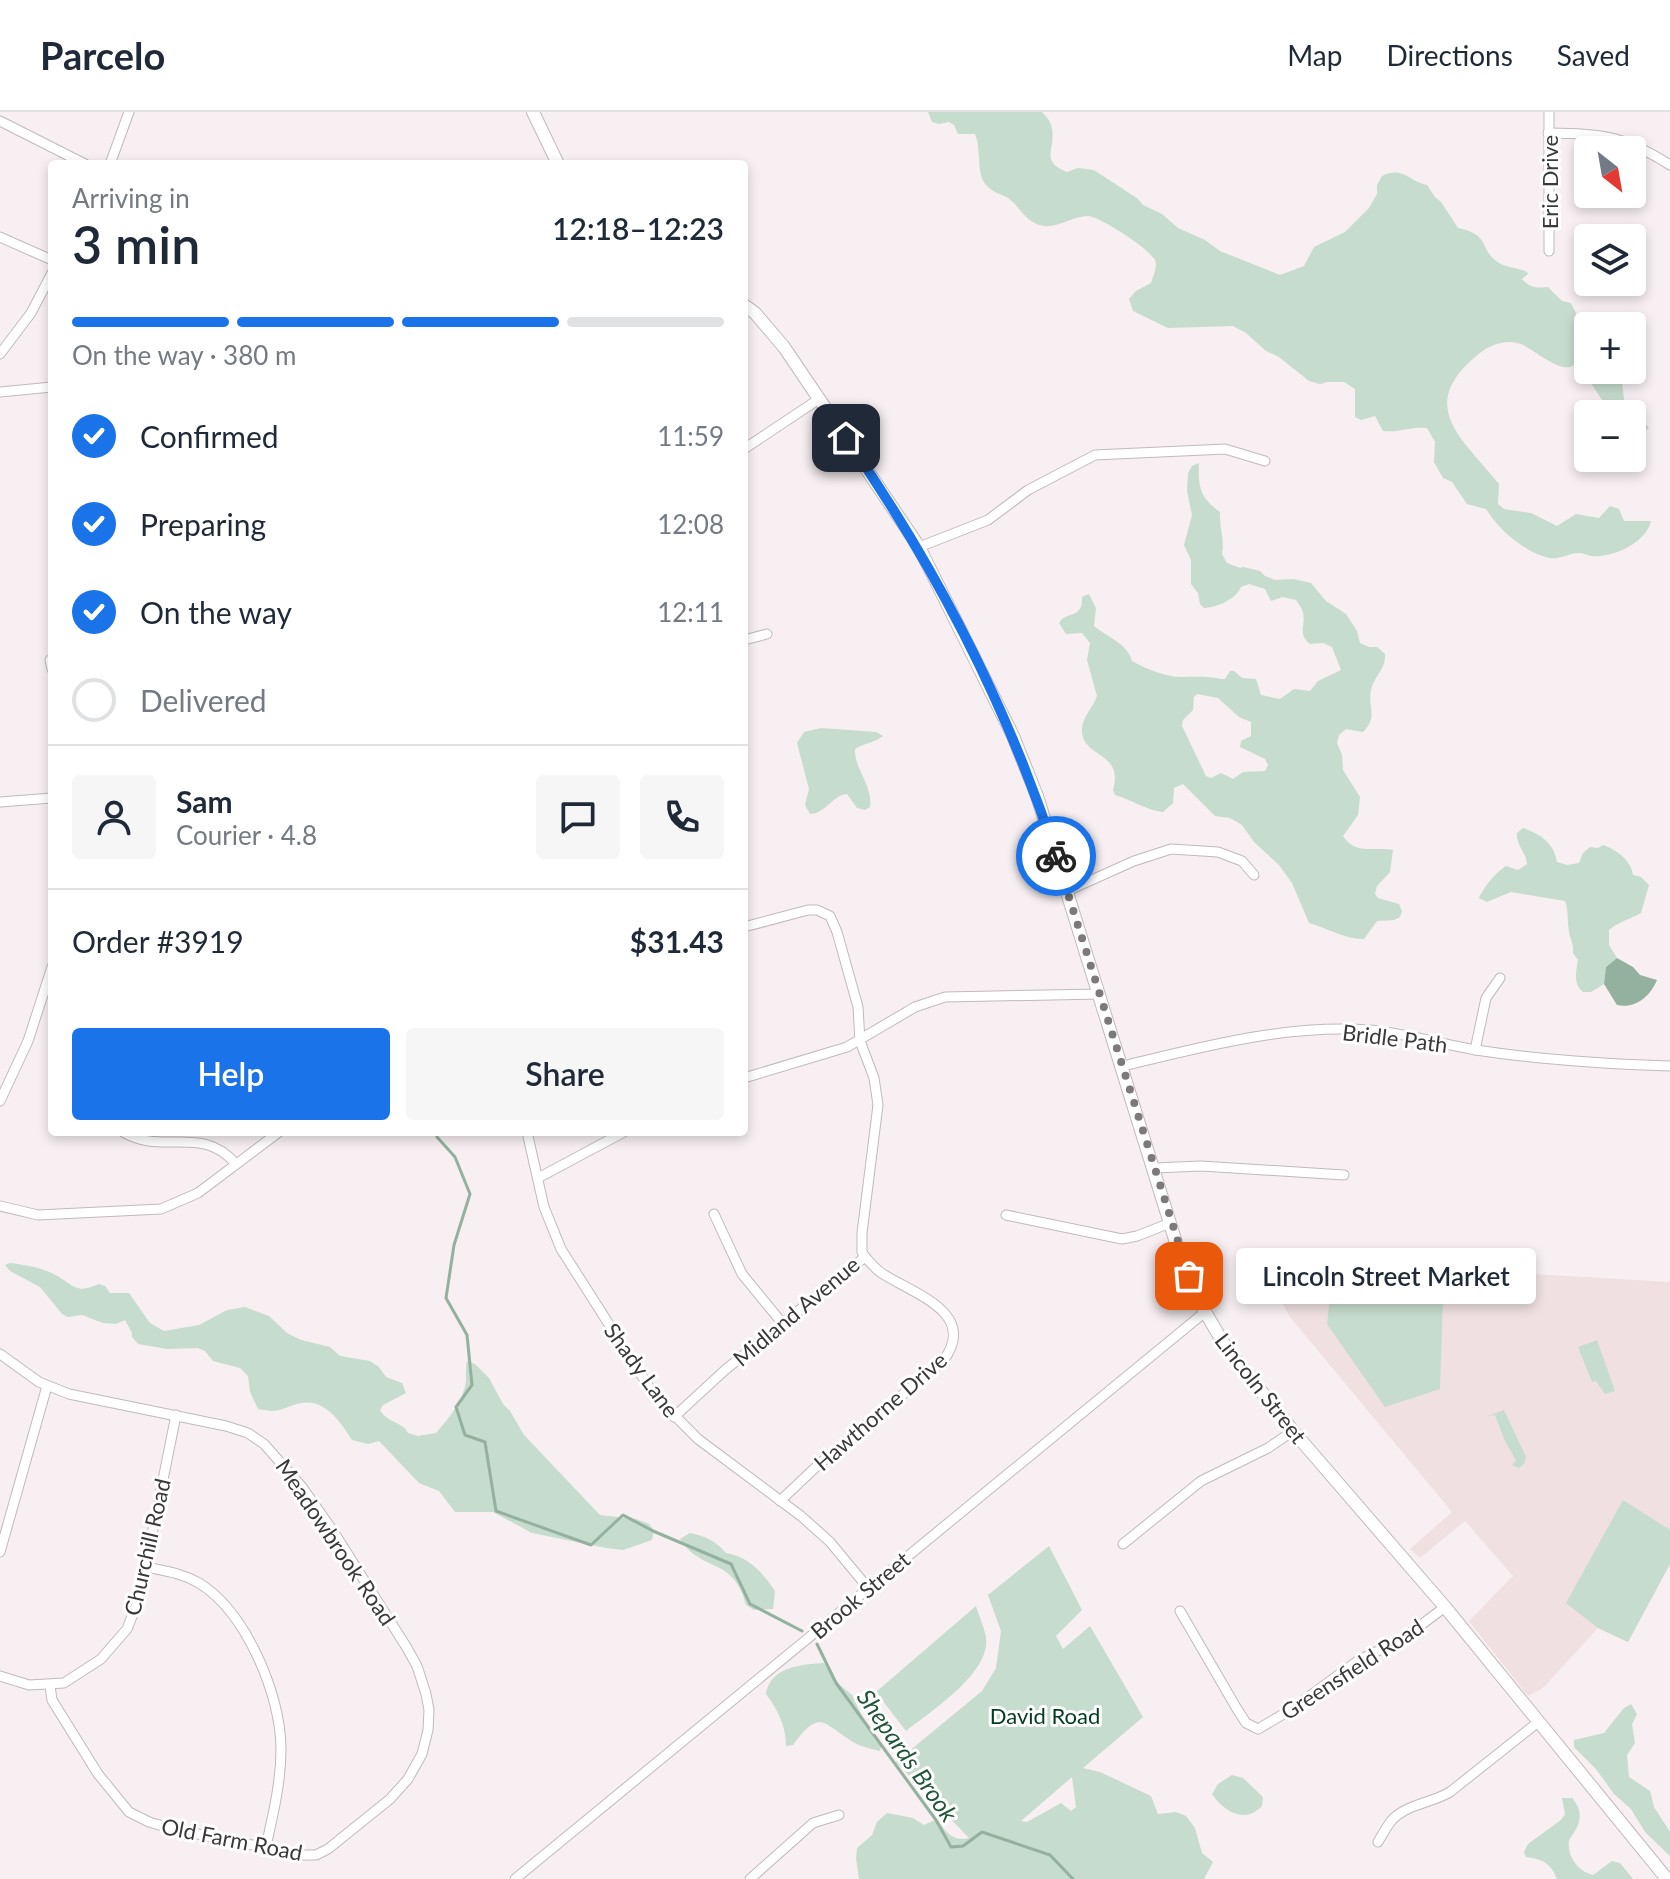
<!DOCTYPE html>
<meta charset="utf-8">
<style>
body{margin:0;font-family:Lato,sans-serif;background:#f6f6f7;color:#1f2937;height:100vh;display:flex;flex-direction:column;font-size:30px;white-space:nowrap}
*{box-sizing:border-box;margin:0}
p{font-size:26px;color:#747a83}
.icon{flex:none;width:44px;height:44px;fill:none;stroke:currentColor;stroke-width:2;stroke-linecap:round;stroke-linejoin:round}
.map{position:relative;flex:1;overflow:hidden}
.drawer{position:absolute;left:48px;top:48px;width:700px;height:976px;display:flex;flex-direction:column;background:#fff;border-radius:8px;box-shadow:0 4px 12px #0003}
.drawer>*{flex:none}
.needle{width:52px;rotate:149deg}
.buttons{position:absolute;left:1574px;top:24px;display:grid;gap:16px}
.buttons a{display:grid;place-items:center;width:72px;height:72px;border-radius:8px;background:#fff;box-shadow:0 4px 12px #0003;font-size:40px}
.pin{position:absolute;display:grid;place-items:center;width:68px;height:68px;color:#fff;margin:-34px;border-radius:16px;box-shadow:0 4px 12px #0006}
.courier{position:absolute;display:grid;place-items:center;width:80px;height:80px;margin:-40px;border:6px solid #1a73e8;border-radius:50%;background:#fff;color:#222;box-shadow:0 2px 10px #0007}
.bubble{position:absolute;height:56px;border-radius:8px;background:#fff;box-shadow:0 4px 12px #0003;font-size:26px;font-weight:600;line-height:56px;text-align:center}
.head em{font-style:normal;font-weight:600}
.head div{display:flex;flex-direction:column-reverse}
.head{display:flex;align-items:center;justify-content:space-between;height:136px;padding:0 24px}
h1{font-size:52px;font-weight:600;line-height:60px}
.bar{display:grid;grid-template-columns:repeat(4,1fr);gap:12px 8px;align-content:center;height:96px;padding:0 24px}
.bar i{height:10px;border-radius:6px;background:#e0e1e3}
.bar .current{background:#1a73e8}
.bar p{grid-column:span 4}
.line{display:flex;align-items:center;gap:20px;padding:0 24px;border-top:2px solid #e0e1e3}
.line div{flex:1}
.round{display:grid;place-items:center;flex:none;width:84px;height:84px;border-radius:8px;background:#f6f6f7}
ol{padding:0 24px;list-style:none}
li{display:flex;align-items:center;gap:24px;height:88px}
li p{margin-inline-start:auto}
li .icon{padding:8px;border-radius:50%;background:#1a73e8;color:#fff;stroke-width:4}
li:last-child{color:#747a83}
li i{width:44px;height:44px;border:4px solid #e0e1e3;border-radius:50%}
.action{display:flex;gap:16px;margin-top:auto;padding:16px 24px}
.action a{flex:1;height:92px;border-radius:8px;background:#1a73e8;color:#fff;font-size:32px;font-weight:600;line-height:92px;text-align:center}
.action a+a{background:#f6f6f7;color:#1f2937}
header{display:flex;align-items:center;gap:48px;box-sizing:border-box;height:112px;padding:0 40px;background:#fff;border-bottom:2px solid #e0e1e3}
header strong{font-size:38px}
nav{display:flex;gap:44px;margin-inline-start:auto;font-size:28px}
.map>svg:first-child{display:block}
.built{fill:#f0e0e2}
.green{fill:#c6dcce;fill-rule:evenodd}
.water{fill:#94b19f}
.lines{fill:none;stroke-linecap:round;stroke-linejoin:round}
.stream{stroke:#94b19f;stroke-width:3}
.street-casing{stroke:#c1b9ba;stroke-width:11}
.secondary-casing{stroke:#c1b9ba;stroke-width:14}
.street{stroke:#fff;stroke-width:9}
.secondary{stroke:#fff;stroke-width:12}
.done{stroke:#7d7879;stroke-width:8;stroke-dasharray:0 14.4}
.route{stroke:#1a73e8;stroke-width:10}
.labels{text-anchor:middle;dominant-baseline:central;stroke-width:6;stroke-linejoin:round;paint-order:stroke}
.street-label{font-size:22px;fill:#3b3838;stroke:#fff}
.park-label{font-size:22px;fill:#033a22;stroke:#fff}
.water-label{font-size:24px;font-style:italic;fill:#225439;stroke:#fff}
</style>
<header>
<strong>Parcelo</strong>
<nav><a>Map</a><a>Directions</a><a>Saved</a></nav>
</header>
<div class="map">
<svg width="1670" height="1767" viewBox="0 0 1670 1767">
<rect width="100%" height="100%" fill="#f7eff1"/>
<polygon class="built" points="1414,1155 1670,1170 1670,1452 1628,1530 1598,1516 1543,1576 1528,1584 1469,1509 1513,1464 1465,1409 1420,1446 1410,1437 1452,1400 1290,1205 1264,1157"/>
<g class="green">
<path d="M928,0h114c5,5 9,10 10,17 4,20 -13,32 15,43l11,-4 16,2 44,29 5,6 19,9 16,14 27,12 15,11 60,24 24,-9 10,-19 31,-15 24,-24 8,-14v-9l5,-9c22,-10 25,5 45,9l8,12 6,5 17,26c35,7 20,24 43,36 8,4 18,4 26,8l1,2 -6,5c9,10 15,9 26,8l14,14 9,2 6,12 12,11c-1,4 0,12 -1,17 -2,6 -12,23 -18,24 -14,3 -37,-18 -49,-23 -17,-6 -34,2 -46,13 -58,50 -13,81 24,127l-1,20 6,5 27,4 26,13 19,-12 23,4 11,-12 9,3 5,12h27c-5,22 -38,37 -60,35 -4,-1 -8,-3 -12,-3 -10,0 -20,7 -30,5 -26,-7 -49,-27 -63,-49l-19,-5 -15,-22 -9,-4 -9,-16 1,-20 -8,-14c-16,-2 -29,5 -44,3l-8,-15 -14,4 -6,-3v-28l-11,-7h-17l-7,2 -11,-3 -30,-24 -13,-6 -20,-18 -13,-7 -65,2 -35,-17 -4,-12 7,-8 15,-8c2,-7 7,-16 4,-23 -7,-12 -54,-43 -67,-44 -18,0 -35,17 -53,7 -12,-6 -17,-18 -27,-25 -7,-4 -16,-6 -21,-12 -3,-3 -5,-7 -6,-11 -3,-12 -1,-30 -6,-41h-17l-4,-9 -5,-3 -10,2 -7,-2z"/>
<polygon points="1633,241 1636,255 1622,270 1624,288 1649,316 1642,321 1632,320 1632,302 1611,302 1589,268 1579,259 1588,247 1588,258 1632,258"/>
<path d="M1199,351c-1,24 1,35 21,49 -1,14 5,29 2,42l5,9 13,5 3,-1 17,4 5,5 10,4 19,-1 17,4 15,18 20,13 11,17 3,12 9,4h8l8,7c1,16 -11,22 -14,36 -4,19 8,25 -8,42l-17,-3 -7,6 -2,8 5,12 1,15 17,27 -2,18 -15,21c14,20 30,10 50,14l-3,22 -13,14 -2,8 3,4 21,6 3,7 -2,6 -6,3 -17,1 -13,18c-17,1 -37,-11 -55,-16l-17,-40 -13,-18 -25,-23 -12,-17 -12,-7 -15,-2 -32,-32 -9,4 -1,15 -10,9c-17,-2 -31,-12 -48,-17l-2,-5c11,-38 -29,-32 -31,-58 -1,-14 11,-24 15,-36l-10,-36 3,-17 -8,-10 -16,1 -7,-11c8,-13 24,-3 23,-26l7,-3 7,14 -2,18c13,11 34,18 38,35 14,8 34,16 50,16 14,0 25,-1 39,2h4l5,-8h4l8,7 14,1 5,16 19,4 14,-10 16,2 8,-10 23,-11 -9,-23 -9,-4 -13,1c-13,-11 -4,-18 -7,-31 -1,-5 -4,-8 -7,-13l-13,-3 -12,4 -6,-12 -16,-5 -8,3c-6,13 -23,20 -37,21l-4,-4 -2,-11 -7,-9v-24l-7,-15 8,-30 -5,-24 1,-18 4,-7zM1197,582l21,4 21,19 12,5v14l-10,5 -1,6 25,12 3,6 -3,6 -22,1 -10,7 -12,-6 -10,5 -5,-2 -24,-50 1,-6 10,-10 1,-13z"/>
<path d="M821,616l55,4 7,4c-9,7 -19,7 -28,13 -1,20 18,36 15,58l-5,3 -8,-2 -10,-14c-15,1 -20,19 -37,20l-5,-9 4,-16 -12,-46 7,-11z"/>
<path d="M1523,716c17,6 31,15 34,34l10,3 12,-2 4,-10 7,-6 8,1 5,-3c14,5 28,15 30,30l8,2 8,8 -8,28c-11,6 -23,9 -32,17v15l8,13 -11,9 -2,17 -13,8h-8c-10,-8 -7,-20 -5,-32l-5,-7c1,-10 -3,-13 -4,-22 -2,-10 0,-19 -4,-30l-54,-9 -24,10 -8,-4c4,-10 18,-27 27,-32l12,4 9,-6c-1,-12 -11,-19 -10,-31z"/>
<path d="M10,1151c15,2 35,5 49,14 17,11 19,16 40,7l6,2 5,7h19l21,30 14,8 35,-6 28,-15 18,-3 24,9 18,17 14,7 29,7 10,9 30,5 9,6 7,10 16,6 4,10 -23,12 -3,5c6,12 23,12 28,23l10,3 18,-3c12,-14 24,-28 29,-46 2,-8 0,-18 2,-26l8,3 14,14 14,26 7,7 14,24 76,80 36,4 13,5 5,6 -2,10 -29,10 -17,-2 -74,-15 -39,-21h-38l-16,-21 -20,-8 -40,-42 -11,3 -16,-4c-11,-17 -26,-41 -50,-37 -22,4 -17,11 -44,6l-8,-17 -2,-16 -8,-8 -27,-7 -8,-10 -7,-3 -31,1 -29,-5 -6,-7v-4l-7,-13 -9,4 -13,-1 -21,-8 -14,2 -6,-3 -22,-27 -30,-16 -5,-6z"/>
<polygon points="1437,1177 1443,1186 1440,1277 1385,1295 1327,1212 1330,1184"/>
<polygon points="1597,1228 1615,1279 1605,1282 1596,1269 1592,1270 1578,1235"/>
<polygon points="1504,1298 1526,1345 1524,1352 1519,1356 1512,1353 1516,1349 1504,1327 1495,1303 1488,1304"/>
<polygon points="1623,1388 1670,1418 1670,1452 1628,1530 1598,1516 1566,1491"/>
<path d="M690,1421c15,3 26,8 36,20 23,4 36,19 49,38l-2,18 -19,1 -8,-5c-12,-49 -45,-32 -66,-66z"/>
<path d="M1049,1434l33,64 -26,26 7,13 27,-23 53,91 -60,51 17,4 51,24 7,18 18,-2 10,4 9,12 7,25 11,9 -9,17h-345l-3,-21 1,-10 15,-13 5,-13 10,-9 26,5 11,7 13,-6c9,13 15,23 32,19l-73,-76 86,-71 14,-23 5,-37 -13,-36zM1072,1665l4,30 -5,4 -10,-8 -34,19 -6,-1z"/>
<path d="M976,1494c3,10 8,21 10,31 5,36 -55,74 -80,94l-30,-39z"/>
<path d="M824,1551l16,22 12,10 10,21 20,28 -2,7c-8,-2 -18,-4 -25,-8 -31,-18 -34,-37 -62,2l-7,1c0,-20 -8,-36 -20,-52 4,-27 36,-30 58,-31z"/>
<polygon points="1631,1592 1637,1602 1632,1612 1635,1631 1627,1643 1629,1665 1650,1679 1654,1695 1670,1720 1670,1744 1645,1720 1631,1697 1614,1682 1596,1657 1574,1635 1574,1628 1604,1621 1624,1596"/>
<path d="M1232,1663l11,3 20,19 -1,9c-17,18 -38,6 -50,-12l6,-10z"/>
<path d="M1562,1686h10c13,15 8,27 -3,42 -2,16 8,31 24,35l19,-14 8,2 13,16h-76c-6,-16 -15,-20 -31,-22l-2,-5 4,-8 33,-24 4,-6z"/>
</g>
<path class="water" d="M1617,846l16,9 7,8 17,5c-7,17 -22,29 -40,25l-13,-21 2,-17z"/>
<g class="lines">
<g class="stream">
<polyline points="437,1020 437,1025 455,1045 470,1082 454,1133 446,1186 467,1223 472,1273 456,1295 465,1323 485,1330 496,1399 591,1433 623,1403 653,1419 731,1452 750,1492 802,1519"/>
<polyline points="817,1532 836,1571 936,1708 951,1735 963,1734 982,1720 1050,1743 1073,1767"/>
</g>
<g class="street-casing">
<g id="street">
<polyline points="0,9 85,52"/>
<path d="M1548,21c55,1 75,2 122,32"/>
<polyline points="110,52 129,0"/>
<polyline points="0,125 52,148"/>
<polyline points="1549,139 1549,0"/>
<polyline points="0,242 31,201 52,161"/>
<polyline points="0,280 52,275"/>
<polyline points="744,337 819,287"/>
<polyline points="919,435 988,408 1028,378 1095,343 1225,337 1265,349"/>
<polyline points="744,528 767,522"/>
<polyline points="50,548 52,557"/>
<polyline points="0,690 52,686"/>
<polyline points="1067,779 1134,749 1171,737 1218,740 1242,749 1254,763"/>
<polyline points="1475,938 1486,886 1500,866"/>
<path d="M1123,954c79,-19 163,-42 246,-36 36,3 72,14 107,20 65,10 129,14 194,16"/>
<polyline points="744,966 847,935 915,895 945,885 1100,882"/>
<polyline points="0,989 28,929 52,855"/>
<path d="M123,1020c40,24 79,-8 113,32"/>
<polyline points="527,1020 544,1095 561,1137 654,1283 698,1327 801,1404 830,1430 869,1477"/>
<polyline points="1154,1056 1201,1054 1344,1063"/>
<polyline points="538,1066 624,1020"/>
<polyline points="0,1094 38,1103 161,1097 198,1081 279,1020"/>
<polyline points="714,1102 742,1162 783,1212"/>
<polyline points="1006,1103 1122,1127 1137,1124 1170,1111"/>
<polyline points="0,1242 39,1270 69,1282 226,1314 248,1321 264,1332 302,1375 333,1419 407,1536 417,1554 426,1582 429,1598 428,1618 422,1642 408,1667 390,1687 328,1737 316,1743 302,1743 173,1717 149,1710 129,1700 98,1662 52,1588 50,1574"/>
<polyline points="674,1305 725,1258 865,1145 862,1140 862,1121 878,993 874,966 860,929 858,895 837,820 830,804 817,798 808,798 744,815"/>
<path d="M780,1389l38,-36 125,-104c36,-48 -29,-67 -60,-87 -7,-4 -12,-11 -18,-17"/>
<polyline points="1123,1432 1201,1369 1268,1336 1293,1319"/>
<polyline points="0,1440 47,1274"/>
<path d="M146,1455c19,4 36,6 53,16 47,29 82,112 82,166 0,33 -8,66 -15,97"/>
<polyline points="1180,1499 1237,1597 1246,1611 1258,1617 1292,1597 1359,1548 1401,1528 1445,1495"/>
<polyline points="0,1564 29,1573 64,1571 101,1547 127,1517 139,1487 176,1303"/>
<path d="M1378,1730c4,-7 9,-16 14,-22 15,-16 40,-17 58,-28l87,-69"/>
<polyline points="515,1767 1205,1200"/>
<polyline points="750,1767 813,1711 839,1703"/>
</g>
</g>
<g class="secondary-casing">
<g id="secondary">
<polyline points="533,0 558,52"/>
<polyline points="744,193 755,201 784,235 919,435 1013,624 1037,684 1178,1137 1201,1193 1227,1237 1293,1319 1445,1495 1667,1767"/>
</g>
</g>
<use href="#street" class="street"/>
<use href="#secondary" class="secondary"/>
</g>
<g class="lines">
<polyline class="done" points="1056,744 1189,1164"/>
<path class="route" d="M846,326c89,128 162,269 210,418"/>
</g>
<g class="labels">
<g class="street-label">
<text transform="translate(1549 70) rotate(-90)">Eric Drive</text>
<text transform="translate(1395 926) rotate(7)">Bridle Path</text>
<text transform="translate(796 1199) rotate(-40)">Midland Avenue</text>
<text transform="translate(642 1258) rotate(54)">Shady Lane</text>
<text transform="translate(1261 1276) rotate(52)">Lincoln Street</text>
<text transform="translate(880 1299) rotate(-41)">Hawthorne Drive</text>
<text transform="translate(336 1430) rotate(56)">Meadowbrook Road</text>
<text transform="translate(147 1435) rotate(-77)">Churchill Road</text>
<text transform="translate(860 1483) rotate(-40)">Brook Street</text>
<text transform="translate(1352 1557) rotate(-33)">Greensfield Road</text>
<text transform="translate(232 1727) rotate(11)">Old Farm Road</text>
</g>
<g class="park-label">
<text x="1045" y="1603">David Road</text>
</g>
<g class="water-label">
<text transform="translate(908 1643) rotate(55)">Shepards Brook</text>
</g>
</g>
</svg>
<div class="buttons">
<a><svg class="needle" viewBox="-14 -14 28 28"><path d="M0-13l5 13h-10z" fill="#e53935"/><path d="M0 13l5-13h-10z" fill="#747a83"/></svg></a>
<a><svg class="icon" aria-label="layers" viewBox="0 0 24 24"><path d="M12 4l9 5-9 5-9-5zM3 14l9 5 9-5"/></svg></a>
<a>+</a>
<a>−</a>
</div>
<div class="pin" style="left:1189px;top:1164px;background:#ea580c"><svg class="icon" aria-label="bag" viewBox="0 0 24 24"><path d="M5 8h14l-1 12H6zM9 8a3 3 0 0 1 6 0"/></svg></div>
<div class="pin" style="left:846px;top:326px;background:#1f2937"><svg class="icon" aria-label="home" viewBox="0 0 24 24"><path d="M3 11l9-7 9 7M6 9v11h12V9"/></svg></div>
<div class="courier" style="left:1056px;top:744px"><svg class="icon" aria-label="bike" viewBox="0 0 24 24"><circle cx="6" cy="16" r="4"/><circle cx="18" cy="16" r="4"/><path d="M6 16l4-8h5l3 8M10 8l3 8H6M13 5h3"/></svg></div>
<div class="bubble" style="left:1236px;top:1136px;width:300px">Lincoln Street Market</div>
<section class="drawer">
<div class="head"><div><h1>3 min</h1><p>Arriving in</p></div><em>12:18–12:23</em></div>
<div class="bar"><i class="current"></i><i class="current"></i><i class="current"></i><i></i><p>On the way · 380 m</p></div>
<ol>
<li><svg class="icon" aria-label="check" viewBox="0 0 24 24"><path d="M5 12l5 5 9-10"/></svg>Confirmed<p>11:59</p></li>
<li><svg class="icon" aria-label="check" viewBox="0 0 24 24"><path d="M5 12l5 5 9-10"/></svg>Preparing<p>12:08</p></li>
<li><svg class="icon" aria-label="check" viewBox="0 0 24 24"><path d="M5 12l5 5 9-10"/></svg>On the way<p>12:11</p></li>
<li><i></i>Delivered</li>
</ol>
<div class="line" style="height:144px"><a class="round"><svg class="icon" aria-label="person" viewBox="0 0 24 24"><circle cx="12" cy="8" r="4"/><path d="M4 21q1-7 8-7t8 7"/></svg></a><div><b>Sam</b><p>Courier · 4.8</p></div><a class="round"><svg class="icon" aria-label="chat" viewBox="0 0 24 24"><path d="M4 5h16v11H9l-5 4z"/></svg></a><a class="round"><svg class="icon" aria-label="phone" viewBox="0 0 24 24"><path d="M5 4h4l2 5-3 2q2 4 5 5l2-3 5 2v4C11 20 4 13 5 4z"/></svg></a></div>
<div class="line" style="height:104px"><div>Order #3919</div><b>$31.43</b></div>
<div class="action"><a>Help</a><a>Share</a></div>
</section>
</div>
